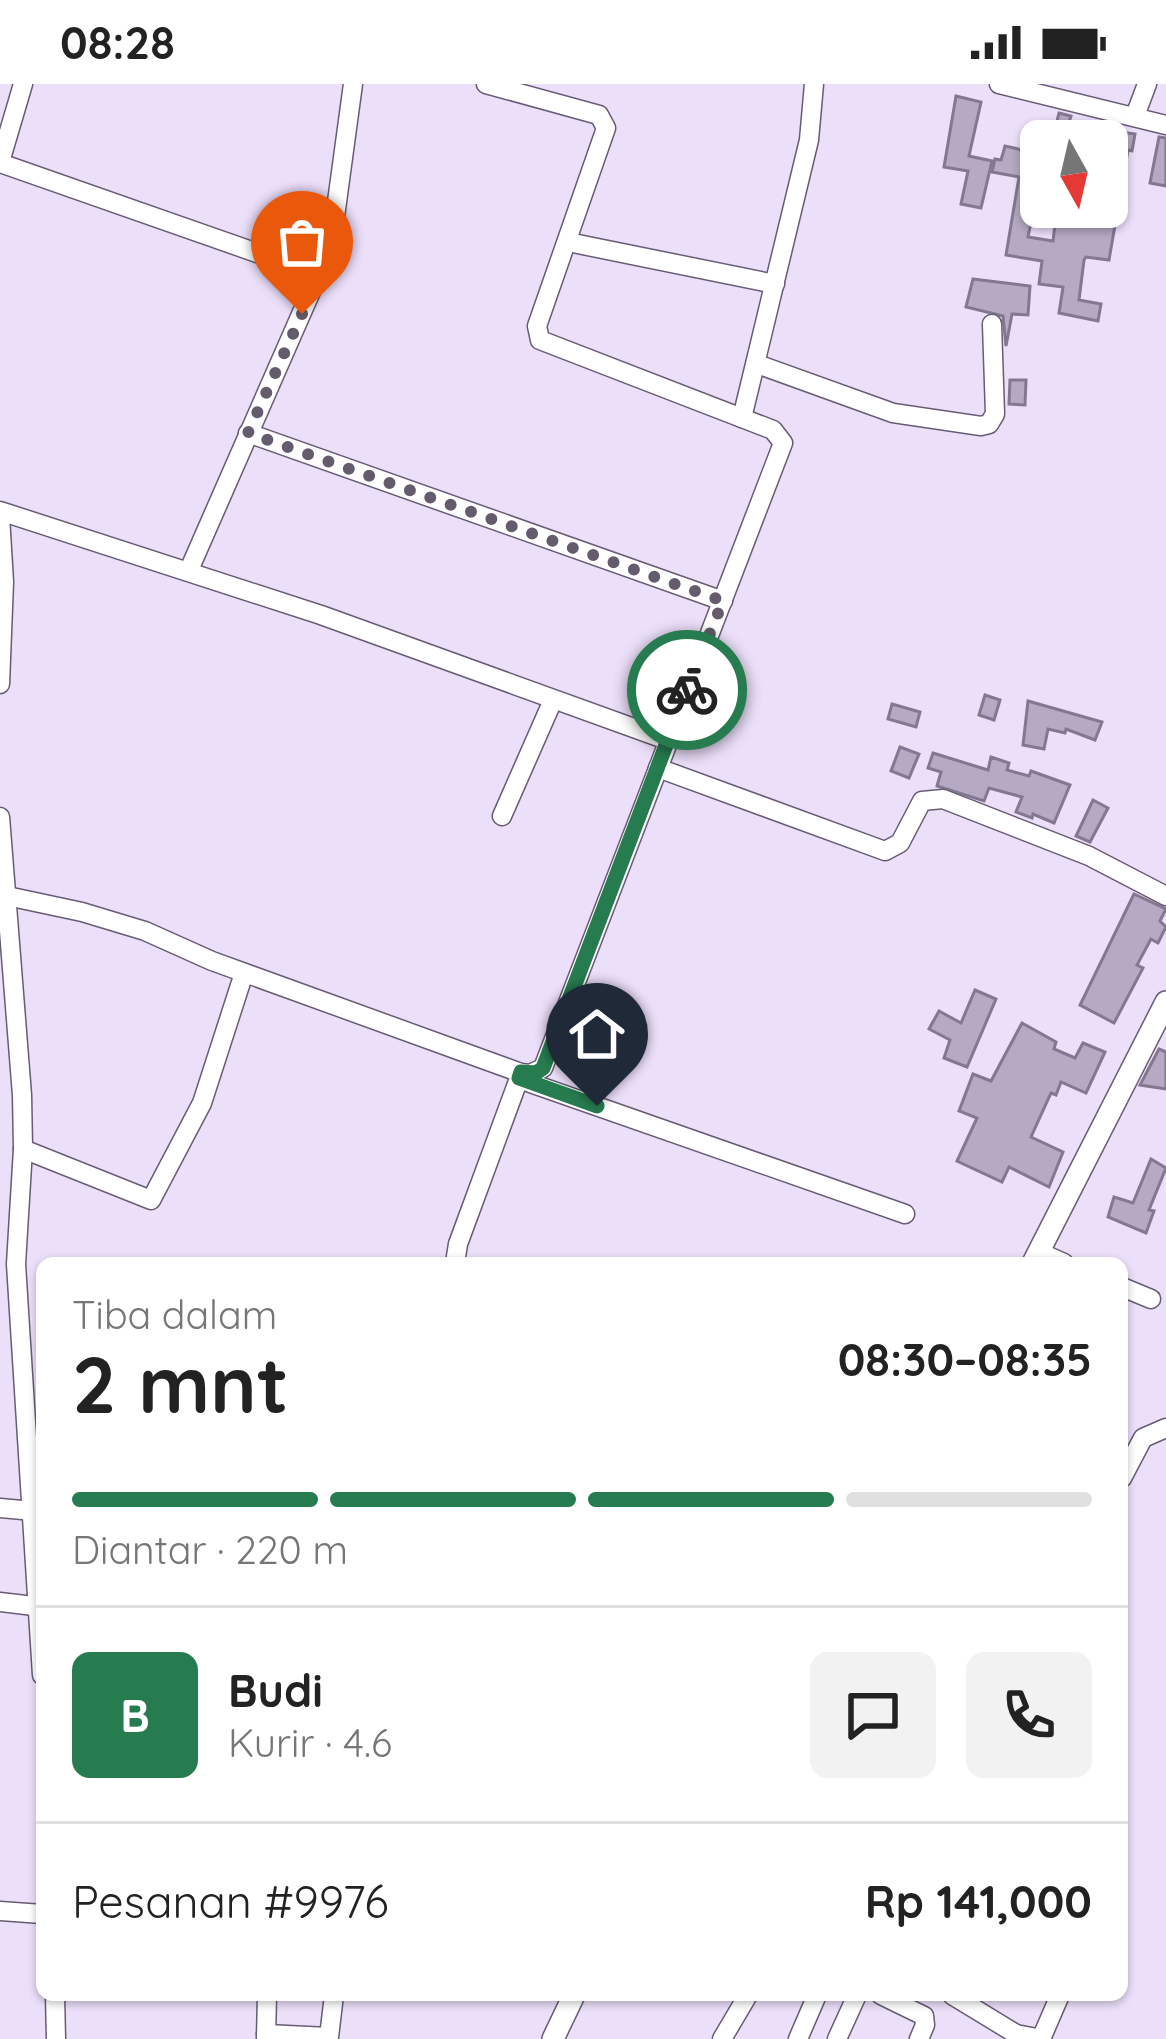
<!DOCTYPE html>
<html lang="id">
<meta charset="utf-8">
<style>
body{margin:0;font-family:Quicksand,sans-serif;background:#f2f2f2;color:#222;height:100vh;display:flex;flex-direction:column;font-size:45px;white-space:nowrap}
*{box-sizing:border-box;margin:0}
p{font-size:39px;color:#767676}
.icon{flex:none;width:66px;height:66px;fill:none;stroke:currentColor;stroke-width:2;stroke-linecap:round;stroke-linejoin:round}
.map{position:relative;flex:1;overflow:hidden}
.side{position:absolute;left:36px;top:1173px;width:1092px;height:744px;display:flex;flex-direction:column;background:#fff;border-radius:18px;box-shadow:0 3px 9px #0004}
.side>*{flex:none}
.needle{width:78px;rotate:172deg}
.tools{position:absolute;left:1020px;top:36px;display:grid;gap:24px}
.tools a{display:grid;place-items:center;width:108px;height:108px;border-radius:18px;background:#fff;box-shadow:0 3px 9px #0004;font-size:60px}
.pin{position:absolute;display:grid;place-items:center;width:102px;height:102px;color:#fff;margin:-123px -51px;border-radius:50% 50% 50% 0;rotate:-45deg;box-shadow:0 0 12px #0007}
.pin .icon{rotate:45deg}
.courier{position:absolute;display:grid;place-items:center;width:120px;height:120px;margin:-60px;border:9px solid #267c4f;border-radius:50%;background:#fff;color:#222;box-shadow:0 3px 15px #0007}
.summary em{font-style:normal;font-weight:700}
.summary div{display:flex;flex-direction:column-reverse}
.summary{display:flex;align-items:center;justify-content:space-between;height:204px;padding:0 36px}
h1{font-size:78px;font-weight:700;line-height:90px}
.bar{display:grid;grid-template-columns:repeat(4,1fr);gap:18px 12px;align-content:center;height:144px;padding:0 36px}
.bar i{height:15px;border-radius:9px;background:#e0e0e0}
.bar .selected{background:#267c4f}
.bar p{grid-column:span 4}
.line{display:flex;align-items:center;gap:30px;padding:0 36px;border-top:3px solid #e0e0e0}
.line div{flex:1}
.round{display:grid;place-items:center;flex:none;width:126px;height:126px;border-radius:18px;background:#f2f2f2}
.status{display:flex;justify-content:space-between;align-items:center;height:84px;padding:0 60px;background:#fff;direction:ltr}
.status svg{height:33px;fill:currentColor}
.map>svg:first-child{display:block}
.building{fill:#b5a9c3;stroke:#847891;stroke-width:3}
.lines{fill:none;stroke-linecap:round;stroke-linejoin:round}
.minor-casing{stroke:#685c74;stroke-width:21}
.tertiary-casing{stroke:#685c74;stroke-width:24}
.minor{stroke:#fff;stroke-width:18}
.tertiary{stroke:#fff;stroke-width:21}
.done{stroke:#645c6c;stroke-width:12;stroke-dasharray:0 21.6}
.route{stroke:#267c4f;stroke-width:15}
</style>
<div class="status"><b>08:28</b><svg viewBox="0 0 49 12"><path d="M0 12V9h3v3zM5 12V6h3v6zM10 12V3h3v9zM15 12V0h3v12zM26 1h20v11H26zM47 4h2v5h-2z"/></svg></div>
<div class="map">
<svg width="1166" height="1955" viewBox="0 0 1166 1955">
<rect width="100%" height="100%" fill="#ecdffa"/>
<g class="building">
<polygon points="956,12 981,18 969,72 992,77 981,124 961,120 968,87 944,83"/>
<polygon points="1059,29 1071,32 1067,44 1101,50 1100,57 1064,57 1065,50 1063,57 1052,57"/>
<polygon points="1107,46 1135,50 1132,67 1128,66 1109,176 1086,173 1084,176 1079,216 1101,220 1098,237 1059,229 1063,203 1039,200 1042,177 1006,171 1019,93 992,88 995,75 1001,76 1005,62 1041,70 1041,89 1028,153 1053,157 1057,123 1107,123"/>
<polygon points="1159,53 1166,54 1166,102 1150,99"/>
<polygon points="973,195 1030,202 1028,231 1012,230 1006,262 1003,232 966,223"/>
<polygon points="1010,296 1026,296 1025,321 1009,320"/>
<polygon points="985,611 1000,616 994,636 979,631"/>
<polygon points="1028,617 1102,638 1095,656 1066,645 1065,649 1048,645 1044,665 1023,661"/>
<polygon points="892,620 920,628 916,643 888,635"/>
<polygon points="900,663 919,670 909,694 891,687"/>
<polygon points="933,669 988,686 991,673 1009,679 1007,686 1029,692 1031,687 1070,701 1054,739 1033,730 1032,734 1016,728 1022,713 989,704 984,717 937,702 941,688 928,684"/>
<polygon points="1093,716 1108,724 1090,758 1076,752"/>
<polygon points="1134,810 1166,825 1160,837 1166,843 1158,859 1151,855 1137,881 1143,884 1114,939 1080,921"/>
<polygon points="975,906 996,915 967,983 944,974 950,956 929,945 939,927 961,939"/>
<polygon points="1022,939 1056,958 1054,965 1075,974 1083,959 1105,968 1086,1009 1061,998 1056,1011 1051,1009 1031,1053 1063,1068 1049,1103 1009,1083 1002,1098 957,1077 977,1034 959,1027 973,990 991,997"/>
<polygon points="1159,965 1166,968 1166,1005 1140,1001"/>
<polygon points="1151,1075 1166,1084 1149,1126 1154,1127 1146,1149 1108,1133 1114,1113 1133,1119"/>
</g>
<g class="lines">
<g class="minor-casing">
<g id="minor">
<polyline points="999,0 1166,41"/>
<polyline points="1135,32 1147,0"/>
<polyline points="0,78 23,0"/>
<polyline points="0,79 320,191"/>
<polyline points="568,158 775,200"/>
<polyline points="757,280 893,329 981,342 989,340 995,330 992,240"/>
<polyline points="742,334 809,56 814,0"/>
<polyline points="248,349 723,517"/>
<polyline points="0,427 321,531 667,656"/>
<polyline points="0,432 4,498 0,600"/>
<polyline points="189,486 331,162 353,0"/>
<polyline points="658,684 885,767 900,759 922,717 943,715 1089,772 1166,812"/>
<polyline points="502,732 553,616"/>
<polyline points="0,733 22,1011 23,1065 16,1180 42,1591"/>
<polyline points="7,812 82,828 145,847 212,877 521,989 530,990 543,984 783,359 773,346 540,256 537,242 606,44 599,31 486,0"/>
<polyline points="519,995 905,1130"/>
<polyline points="23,1065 151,1116 202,1019 244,889"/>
<polyline points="1039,1168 1064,1179"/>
<polyline points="455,1179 458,1160 521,989"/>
<polyline points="1122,1203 1151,1215"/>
<polyline points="1122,1394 1143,1354 1166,1344"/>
<polyline points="0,1424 33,1427"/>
<polyline points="0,1518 42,1523"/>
<polyline points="0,1827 42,1830"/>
<polyline points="55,1911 56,1955"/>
<polyline points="881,1911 924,1932 925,1941 919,1955"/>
<polyline points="952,1911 1016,1950 1042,1955"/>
<polyline points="266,1950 329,1953 334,1911"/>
<polyline points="266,1955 267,1911"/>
<polyline points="722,1955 748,1911"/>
<polyline points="798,1955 817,1911"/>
<polyline points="837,1955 857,1911"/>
<polyline points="1041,1955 1060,1911"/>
</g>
</g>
<g class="tertiary-casing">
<g id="tertiary">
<polyline points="1033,1179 1166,918"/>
<polyline points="553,1955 574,1911"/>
</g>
</g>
<use href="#minor" class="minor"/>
<use href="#tertiary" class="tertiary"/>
</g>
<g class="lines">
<polyline class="done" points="302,230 248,349 723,517 687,606"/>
<polyline class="route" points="597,1022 519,994 521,988 536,989 543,984 687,606"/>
</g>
</svg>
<div class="tools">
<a><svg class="needle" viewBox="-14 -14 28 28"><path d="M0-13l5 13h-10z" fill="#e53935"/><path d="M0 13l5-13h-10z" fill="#767676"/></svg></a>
</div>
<div class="pin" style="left:302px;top:230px;background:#ea580c"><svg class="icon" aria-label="bag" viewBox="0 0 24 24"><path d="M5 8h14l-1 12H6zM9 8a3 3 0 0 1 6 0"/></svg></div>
<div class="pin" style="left:597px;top:1022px;background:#1f2937"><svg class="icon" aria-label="home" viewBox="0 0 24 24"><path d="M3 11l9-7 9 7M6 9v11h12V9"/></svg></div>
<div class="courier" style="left:687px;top:606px"><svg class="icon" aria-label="bike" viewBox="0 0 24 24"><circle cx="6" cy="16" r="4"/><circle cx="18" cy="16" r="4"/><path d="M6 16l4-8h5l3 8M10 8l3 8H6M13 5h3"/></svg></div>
<section class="side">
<div class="summary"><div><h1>2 mnt</h1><p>Tiba dalam</p></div><em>08:30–08:35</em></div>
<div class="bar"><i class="selected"></i><i class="selected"></i><i class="selected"></i><i></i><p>Diantar · 220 m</p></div>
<div class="line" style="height:216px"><b class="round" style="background:#267c4f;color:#fff">B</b><div><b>Budi</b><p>Kurir · 4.6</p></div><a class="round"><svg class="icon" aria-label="chat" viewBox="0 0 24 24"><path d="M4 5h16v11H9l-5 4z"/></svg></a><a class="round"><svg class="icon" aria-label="phone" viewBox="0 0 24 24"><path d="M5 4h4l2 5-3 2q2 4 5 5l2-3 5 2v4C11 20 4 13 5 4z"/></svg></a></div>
<div class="line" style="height:156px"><div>Pesanan #9976</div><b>Rp 141,000</b></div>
</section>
</div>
